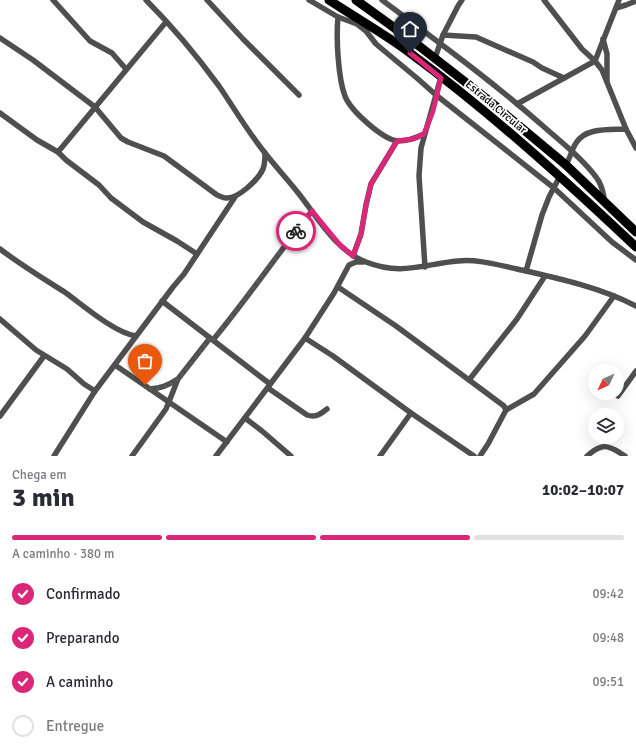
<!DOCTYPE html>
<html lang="pt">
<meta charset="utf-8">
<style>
body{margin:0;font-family:Signika,sans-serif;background:#f2f2f3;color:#2b2b33;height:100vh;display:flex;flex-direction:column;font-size:15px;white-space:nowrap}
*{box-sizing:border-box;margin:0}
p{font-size:13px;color:#7c7c81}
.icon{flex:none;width:22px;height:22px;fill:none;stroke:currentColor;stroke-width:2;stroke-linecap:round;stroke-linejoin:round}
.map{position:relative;height:456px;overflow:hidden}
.sheet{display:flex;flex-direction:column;background:#fff;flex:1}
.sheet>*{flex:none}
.needle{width:26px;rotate:226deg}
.tools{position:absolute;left:588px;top:364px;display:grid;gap:8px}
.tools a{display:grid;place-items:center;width:36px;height:36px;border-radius:50%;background:#fff;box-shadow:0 4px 16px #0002;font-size:20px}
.pin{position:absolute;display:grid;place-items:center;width:34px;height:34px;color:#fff;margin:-41px -17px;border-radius:50% 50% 50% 0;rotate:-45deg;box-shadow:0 0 4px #0007}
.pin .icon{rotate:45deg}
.courier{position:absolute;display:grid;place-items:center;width:40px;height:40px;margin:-20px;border:3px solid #db2777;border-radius:50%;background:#fff;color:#222;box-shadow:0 1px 5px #0007}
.overview em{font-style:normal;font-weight:800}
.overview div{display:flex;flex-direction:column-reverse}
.overview{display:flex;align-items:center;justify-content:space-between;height:68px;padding:0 12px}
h1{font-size:26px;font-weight:800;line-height:30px}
.bar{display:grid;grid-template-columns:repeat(4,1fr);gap:6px 4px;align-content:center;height:48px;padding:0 12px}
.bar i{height:5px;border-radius:3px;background:#e1e1e2}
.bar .current{background:#db2777}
.bar p{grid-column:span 4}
ol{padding:0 12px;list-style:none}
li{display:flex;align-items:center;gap:12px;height:44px}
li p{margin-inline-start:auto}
li .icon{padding:4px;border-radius:50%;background:#db2777;color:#fff;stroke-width:4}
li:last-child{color:#7c7c81}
li i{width:22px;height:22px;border:2px solid #e1e1e2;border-radius:50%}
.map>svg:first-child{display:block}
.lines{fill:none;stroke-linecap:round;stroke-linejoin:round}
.minor{stroke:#4f4f4f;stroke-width:5.5}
.primary{stroke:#000;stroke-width:9}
.done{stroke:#595959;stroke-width:4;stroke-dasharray:0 7.2}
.route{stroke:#db2777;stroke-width:5}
.labels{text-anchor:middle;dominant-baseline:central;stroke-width:3.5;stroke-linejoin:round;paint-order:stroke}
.street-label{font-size:11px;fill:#000;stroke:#fff}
</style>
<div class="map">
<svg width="636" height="456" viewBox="0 0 636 456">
<rect width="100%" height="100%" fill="#fff"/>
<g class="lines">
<g class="minor">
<polyline points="53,0 90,41 112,53 126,69"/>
<path d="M146,0c26,26 51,56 73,86 15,22 29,46 46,67 11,14 23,27 34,41 19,24 37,57 67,68 35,14 58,2 92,-1 20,-2 40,4 59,8 40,9 82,18 119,37"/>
<polyline points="207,0 243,39 299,95"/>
<polyline points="309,0 338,17 357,24 366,31 376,44 418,79 436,95 554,188 612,242 636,260"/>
<path d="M382,0c55,41 110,81 161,126 18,16 38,31 53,51 6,7 7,16 9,25"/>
<polyline points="544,0 582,49 595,61 602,70 626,129 636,148"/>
<polyline points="616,8 626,5 636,1"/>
<path d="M338,17c-2,20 0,61 7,79 5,14 38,44 53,45 9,0 18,-3 26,-7"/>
<polyline points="166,22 58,152 66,160 99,185 111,198 143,222 177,241 197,254"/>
<polyline points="443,35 476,37 533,62 542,68 564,78"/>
<path d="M0,38l33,22 62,47 26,31 7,4 36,14 53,39c3,1 6,3 9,3 12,1 32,-18 37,-29 2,-5 2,-11 2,-16"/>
<polyline points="603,39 607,54 607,81"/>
<polyline points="435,58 443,35 458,6 462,0"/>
<polyline points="517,104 595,61 619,0"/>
<polyline points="0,113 37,140 58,152"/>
<path d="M566,165c4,-7 6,-16 10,-22 10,-16 34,-13 50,-14"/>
<path d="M0,249c21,16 44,30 66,44 18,13 49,40 70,43"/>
<polyline points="353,256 361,234 366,205 371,184 397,141"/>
<polyline points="425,267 419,176 421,148 441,77"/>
<polyline points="526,271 542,215 549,197 560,176"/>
<polyline points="338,287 396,326 469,380"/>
<polyline points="162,301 270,384"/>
<polyline points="0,319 36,350 67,369 84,384 95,391"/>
<polyline points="305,338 333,356 411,413 474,456"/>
<path d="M213,340c35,-42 65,-87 99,-129"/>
<polyline points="115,365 227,442"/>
<path d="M268,388l39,27c9,3 13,-1 20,-6"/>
<path d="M150,389c11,-1 17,-3 26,-9"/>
<polyline points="618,396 636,371"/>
<polyline points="506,410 504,406 469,380 517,319 545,276"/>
<polyline points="0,416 44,356"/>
<polyline points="245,418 262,431 291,456"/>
<polyline points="54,456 95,391 173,287 184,274 235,197"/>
<polyline points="132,456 166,409 178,379 210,338"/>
<polyline points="216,456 305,338 334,293 349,265 356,262 363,262"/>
<polyline points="380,456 411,413"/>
<polyline points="480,456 488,444 506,410 534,394 585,336 614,296"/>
<path d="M587,456c16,-14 21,-11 38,0"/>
</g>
<g class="primary">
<path d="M329,0c27,18 56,34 81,53 80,59 154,126 226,194"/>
<polyline points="356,0 414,42 487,99 566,165 636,232"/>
</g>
</g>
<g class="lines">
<path class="done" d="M145,385l5,4c6,-1 13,-1 19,-4 13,-6 31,-34 41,-47l3,2 24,-30 23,-32 36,-47"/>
<polyline class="route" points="296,231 312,211 340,245 353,256 361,234 366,205 371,184 397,141 413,139 424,134 433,111 441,78 410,53"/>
</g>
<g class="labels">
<g class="street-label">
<text transform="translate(496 107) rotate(40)">Estrada Circular</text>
</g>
</g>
</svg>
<div class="tools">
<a><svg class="needle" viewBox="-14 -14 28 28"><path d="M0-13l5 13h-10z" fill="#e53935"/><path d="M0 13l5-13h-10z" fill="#7c7c81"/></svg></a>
<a><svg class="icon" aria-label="layers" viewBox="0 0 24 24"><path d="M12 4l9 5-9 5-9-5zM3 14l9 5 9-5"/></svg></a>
</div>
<div class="pin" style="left:145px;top:385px;background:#ea580c"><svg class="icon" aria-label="bag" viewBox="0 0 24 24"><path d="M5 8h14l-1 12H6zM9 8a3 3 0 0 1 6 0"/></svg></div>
<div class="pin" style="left:410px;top:53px;background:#1f2937"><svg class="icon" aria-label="home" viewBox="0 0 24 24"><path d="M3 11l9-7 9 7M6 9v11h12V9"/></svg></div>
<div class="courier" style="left:296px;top:231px"><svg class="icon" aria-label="bike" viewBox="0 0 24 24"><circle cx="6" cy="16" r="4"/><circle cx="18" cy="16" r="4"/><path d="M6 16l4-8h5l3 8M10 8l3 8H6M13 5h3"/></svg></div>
</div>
<section class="sheet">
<div class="overview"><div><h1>3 min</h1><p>Chega em</p></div><em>10:02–10:07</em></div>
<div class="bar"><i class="current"></i><i class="current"></i><i class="current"></i><i></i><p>A caminho · 380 m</p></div>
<ol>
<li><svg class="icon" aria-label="check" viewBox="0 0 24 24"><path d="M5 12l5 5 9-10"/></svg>Confirmado<p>09:42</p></li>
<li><svg class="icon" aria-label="check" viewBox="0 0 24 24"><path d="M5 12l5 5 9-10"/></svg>Preparando<p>09:48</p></li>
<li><svg class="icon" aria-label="check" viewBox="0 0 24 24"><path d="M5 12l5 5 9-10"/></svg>A caminho<p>09:51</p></li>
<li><i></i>Entregue</li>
</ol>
</section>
